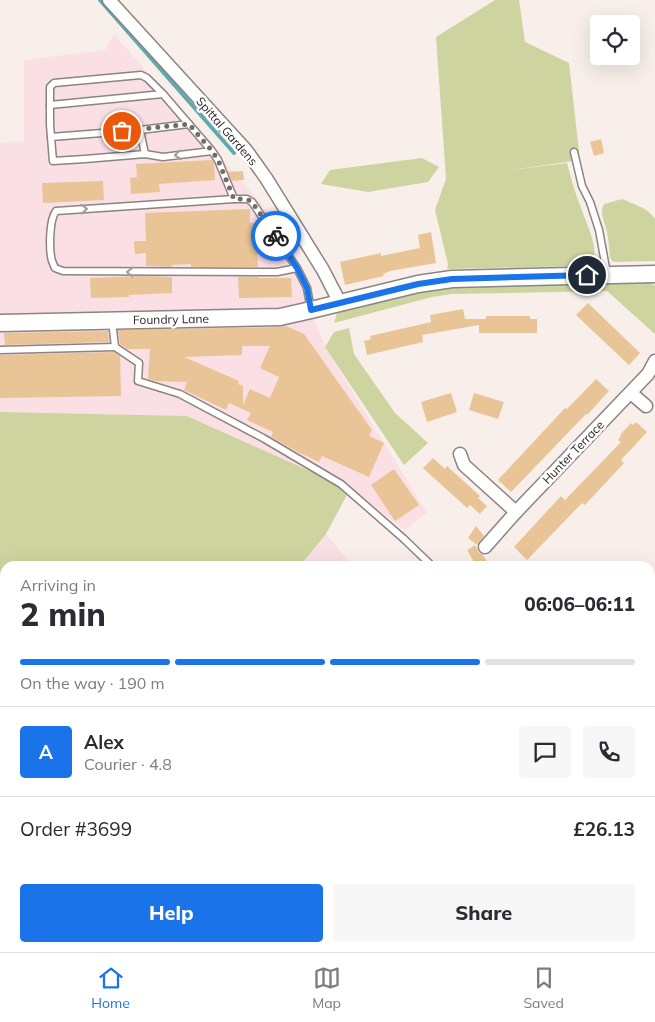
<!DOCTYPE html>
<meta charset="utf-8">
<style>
body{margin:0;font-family:Mulish,sans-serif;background:#f7f7f7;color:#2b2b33;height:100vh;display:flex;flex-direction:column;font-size:19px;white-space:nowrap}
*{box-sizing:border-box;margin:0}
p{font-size:16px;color:#7c7c81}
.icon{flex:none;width:28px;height:28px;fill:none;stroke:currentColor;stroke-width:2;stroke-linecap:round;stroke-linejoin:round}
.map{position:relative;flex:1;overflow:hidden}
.side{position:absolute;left:0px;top:561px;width:655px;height:391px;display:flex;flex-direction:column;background:#fff;border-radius:15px 15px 0 0;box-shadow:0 5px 20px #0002}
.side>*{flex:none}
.buttons{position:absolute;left:590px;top:15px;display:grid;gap:10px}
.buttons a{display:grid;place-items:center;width:50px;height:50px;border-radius:5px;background:#fff;box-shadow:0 5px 20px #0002;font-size:25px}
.pin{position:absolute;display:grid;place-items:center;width:42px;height:42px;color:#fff;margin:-21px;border:2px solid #fff;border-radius:50%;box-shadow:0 1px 5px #0007}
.courier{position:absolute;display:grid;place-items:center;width:50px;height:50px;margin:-25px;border:4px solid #1a73e8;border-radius:50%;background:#fff;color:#222;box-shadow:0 1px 6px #0007}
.overview em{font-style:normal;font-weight:800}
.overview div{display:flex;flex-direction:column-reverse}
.overview{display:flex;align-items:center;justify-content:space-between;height:85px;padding:0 20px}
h1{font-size:32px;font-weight:800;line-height:38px}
.bar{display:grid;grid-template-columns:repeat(4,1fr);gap:8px 5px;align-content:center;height:60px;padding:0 20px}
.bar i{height:6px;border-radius:4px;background:#e1e1e2}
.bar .active{background:#1a73e8}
.bar p{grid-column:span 4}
.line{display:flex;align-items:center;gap:12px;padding:0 20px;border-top:1px solid #e1e1e2}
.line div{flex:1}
.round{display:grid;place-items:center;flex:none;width:52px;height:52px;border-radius:5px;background:#f7f7f7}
.cta{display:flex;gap:10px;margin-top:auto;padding:10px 20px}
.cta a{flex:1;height:58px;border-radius:5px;background:#1a73e8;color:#fff;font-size:20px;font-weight:800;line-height:58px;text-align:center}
.cta a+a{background:#f7f7f7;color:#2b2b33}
.tabs{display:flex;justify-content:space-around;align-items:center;height:70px;border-top:1px solid #e1e1e2;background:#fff;font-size:14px;color:#7c7c81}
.tabs a{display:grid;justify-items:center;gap:2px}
.tabs .active{color:#1a73e8}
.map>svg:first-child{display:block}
.industrial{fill:#fadfe5}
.built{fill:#f1e1d9}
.green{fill:#ced49f}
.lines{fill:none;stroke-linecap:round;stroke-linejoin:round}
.stream{stroke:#60a9ae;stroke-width:4}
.building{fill:#e9c496;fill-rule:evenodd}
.service-casing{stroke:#8c8480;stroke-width:9}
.minor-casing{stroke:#8c8480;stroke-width:15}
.tertiary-casing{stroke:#8c8480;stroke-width:19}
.service{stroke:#fff;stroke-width:6}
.minor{stroke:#fff;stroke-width:12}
.tertiary{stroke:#fff;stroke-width:16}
.oneway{stroke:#9f9d9d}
.done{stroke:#716c6a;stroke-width:5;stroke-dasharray:0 9}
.route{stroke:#1a73e8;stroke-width:6}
.labels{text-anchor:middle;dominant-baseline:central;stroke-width:5;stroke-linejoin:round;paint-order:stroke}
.street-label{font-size:12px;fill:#292625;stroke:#fff}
</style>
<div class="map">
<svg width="655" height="952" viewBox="0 0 655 952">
<rect width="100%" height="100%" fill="#f8efeb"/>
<g class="industrial">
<polygon points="114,34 278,223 325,347 427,513 405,530 350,489 187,416 0,412 0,143 24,141 24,60 105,50"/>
<polygon points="326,534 352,566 301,566"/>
<polygon points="650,941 655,948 655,952 296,952 294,948 650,948"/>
</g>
<polygon class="built" points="0,893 5,894 5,948 114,948 117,952 0,952"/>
<g class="green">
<path d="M495,0h24l6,42 44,21 11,97 -75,11 62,-8c4,15 8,30 14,45 4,12 16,36 13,48 -1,6 -6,9 -11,10l-136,3 1,-5 -13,-54 11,-31 -10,-142z"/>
<polygon points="422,158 439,167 428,182 368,192 321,184 330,170"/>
<path d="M622,199c11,5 27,9 33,20v42l-39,1 -4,-1 -2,-4c-1,-8 -1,-17 -3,-25 -2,-10 -8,-18 -3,-28z"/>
<polygon points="644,280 651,283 655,286 655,334 607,291 452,294 432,297 334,323 337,313 420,290 454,284"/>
<polygon points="349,328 354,354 395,413 428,443 404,465 325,347 334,332"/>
<polygon points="0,412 187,416 350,489 326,534 300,566 5,566 5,598 0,599"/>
<polygon points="5,826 5,871 0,871 0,827"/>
<polygon points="650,888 655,895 655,924 650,919"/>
<polygon points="0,893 5,894 5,930 0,929"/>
<polygon points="131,948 213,948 215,952 135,952"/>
<polygon points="220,948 294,948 296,952 223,952"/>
</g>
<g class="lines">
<polyline class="stream" points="100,0 234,153"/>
</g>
<g class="building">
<polygon points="601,139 604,153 594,156 590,142"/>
<polygon points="212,160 214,163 215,180 159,184 160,192 131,194 130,178 137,177 136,164"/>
<polygon points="243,171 244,180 232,181 228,172"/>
<polygon points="103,181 104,200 43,203 42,183"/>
<polygon points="250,209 250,223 260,223 261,248 257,248 258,267 191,267 191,264 171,265 172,267 146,266 146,253 135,254 134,241 146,241 145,213"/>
<polygon points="431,232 436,263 390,271 383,274 384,276 345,285 340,262 381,253 381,256 420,248 418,235"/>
<polygon points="145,276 172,277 172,293 129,295 129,297 91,298 90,278"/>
<polygon points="238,277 258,277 258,278 291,278 292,297 239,298"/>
<polygon points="588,303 640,353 629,365 576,315"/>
<polygon points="463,309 465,319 486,319 486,316 530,316 530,319 537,319 537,333 479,333 479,325 422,335 423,342 367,355 364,341 371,339 370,336 431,322 430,315"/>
<path d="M286,326l18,8 68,96 -3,6 15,7 -15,34 -47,-21 -3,6 -23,-11 -25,-14 2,-5 -26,-12 4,-7 -22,-10 -3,7 -42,-20 3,-8 -32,-1 -7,-2 2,-30h-23l-7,-5 -2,-14 162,-3zM242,346h28l-10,22 19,9 -9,21 -20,-9 -7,16v-19l-5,-2 1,-3 -55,-24 58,-2z"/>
<polygon points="108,331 109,342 5,345 4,333"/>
<polygon points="114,352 120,356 121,396 0,398 0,355"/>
<polygon points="596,379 609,391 587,415 586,414 511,492 498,480 565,408 567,409"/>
<polygon points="451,393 457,412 427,422 421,402"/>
<polygon points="474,393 504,402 498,419 469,410"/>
<polygon points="636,422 647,432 621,460 624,463 585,505 582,503 527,560 514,547 561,496 565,500 621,442 618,440 621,436 620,435 631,423 633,425"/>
<polygon points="433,458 445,469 447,466 480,496 478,498 487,506 480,514 470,505 467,508 423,468"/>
<polygon points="394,469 419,505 395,521 371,485"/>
<polygon points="476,526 484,536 477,545 468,538"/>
<polygon points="475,545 479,553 482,554 490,566 480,566 474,562 467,550"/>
</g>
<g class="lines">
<g class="service-casing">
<g id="service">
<polyline points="50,105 163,94"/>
<polyline points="51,137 140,130"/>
<polyline points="212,151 163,157 145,154 85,159 53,161 50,125 50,87 54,83 141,75 147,78 163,94 212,151 218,160 234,199"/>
<polyline points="574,152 582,186 590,202 599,230 607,274"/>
<polyline points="145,154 140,130 189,124"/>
<path d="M297,268l-20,4h-13l-201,-1 -8,-3c-1,-2 -2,-5 -3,-7 -3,-11 -3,-41 4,-50l178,-12h13l5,3 45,66 10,20 4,22"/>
<polyline points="112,321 115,347 139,363 138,381 180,394 263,438 341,484 404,539 432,566"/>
<polyline points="0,350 115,347"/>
<polyline points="0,884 5,885"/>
<polyline points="118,948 121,952"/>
<polyline points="368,948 371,952"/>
<polyline points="609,948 612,952"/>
<polyline points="489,952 491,948"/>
</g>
</g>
<g class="minor-casing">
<g id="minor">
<polyline points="109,0 246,150 266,178 323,270 340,303"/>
<polyline points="631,393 646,406"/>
<polyline points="460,454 464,465 516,512"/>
<polyline points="485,547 516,512 648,374 655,361"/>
<polyline points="650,602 655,600"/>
<polyline points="650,826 655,833"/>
</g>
</g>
<g class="tertiary-casing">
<polyline id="tertiary" points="0,323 280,317 311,310 418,284 452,279 655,274"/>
</g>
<use href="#service" class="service"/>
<use href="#minor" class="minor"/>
<use href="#tertiary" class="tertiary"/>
</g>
<defs><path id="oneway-chevron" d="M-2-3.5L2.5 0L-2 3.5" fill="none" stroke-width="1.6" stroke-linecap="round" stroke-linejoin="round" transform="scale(1.25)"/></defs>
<g class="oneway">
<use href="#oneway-chevron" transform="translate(178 155) rotate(174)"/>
<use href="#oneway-chevron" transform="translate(84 209) rotate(-3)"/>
<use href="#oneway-chevron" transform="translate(130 272) rotate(-179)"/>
</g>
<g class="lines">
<polyline class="done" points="122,131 189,124 212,151 218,160 234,199 247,199 252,202 276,236"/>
<polyline class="route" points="276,236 297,268 307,288 311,310 418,284 452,279 587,275"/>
</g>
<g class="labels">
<g class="street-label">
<text transform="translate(227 131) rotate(49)">Spittal Gardens</text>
<text transform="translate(171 319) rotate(-1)">Foundry Lane</text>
<text transform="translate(573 452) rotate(-46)">Hunter Terrace</text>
</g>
</g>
</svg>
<div class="buttons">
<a><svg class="icon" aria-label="locate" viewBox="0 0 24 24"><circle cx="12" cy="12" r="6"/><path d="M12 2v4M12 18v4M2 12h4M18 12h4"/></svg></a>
</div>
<div class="pin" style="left:122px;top:131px;background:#ea580c"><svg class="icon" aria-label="bag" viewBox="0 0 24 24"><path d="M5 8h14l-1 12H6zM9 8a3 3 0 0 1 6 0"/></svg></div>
<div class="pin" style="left:587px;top:275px;background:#1f2937"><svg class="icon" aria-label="home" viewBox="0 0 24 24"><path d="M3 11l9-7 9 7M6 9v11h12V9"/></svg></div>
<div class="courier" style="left:276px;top:236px"><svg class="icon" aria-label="bike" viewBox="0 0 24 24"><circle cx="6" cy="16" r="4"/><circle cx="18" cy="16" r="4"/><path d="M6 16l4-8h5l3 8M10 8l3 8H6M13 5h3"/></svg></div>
<section class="side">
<div class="overview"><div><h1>2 min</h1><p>Arriving in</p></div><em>06:06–06:11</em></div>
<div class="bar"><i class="active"></i><i class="active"></i><i class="active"></i><i></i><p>On the way · 190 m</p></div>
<div class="line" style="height:90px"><b class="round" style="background:#1a73e8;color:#fff">A</b><div><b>Alex</b><p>Courier · 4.8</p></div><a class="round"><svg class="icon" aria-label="chat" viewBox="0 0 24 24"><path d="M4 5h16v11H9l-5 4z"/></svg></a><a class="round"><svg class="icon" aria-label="phone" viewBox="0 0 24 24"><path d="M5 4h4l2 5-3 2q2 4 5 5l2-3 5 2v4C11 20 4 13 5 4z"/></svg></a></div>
<div class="line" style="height:65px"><div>Order #3699</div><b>£26.13</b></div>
<div class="cta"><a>Help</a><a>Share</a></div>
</section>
</div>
<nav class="tabs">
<a class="active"><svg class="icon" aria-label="home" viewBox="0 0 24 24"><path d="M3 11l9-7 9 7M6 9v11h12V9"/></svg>Home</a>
<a><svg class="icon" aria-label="map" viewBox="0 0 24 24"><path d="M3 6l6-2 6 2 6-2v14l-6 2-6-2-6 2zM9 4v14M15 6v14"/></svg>Map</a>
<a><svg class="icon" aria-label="saved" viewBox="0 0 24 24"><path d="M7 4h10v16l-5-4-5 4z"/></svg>Saved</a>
</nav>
